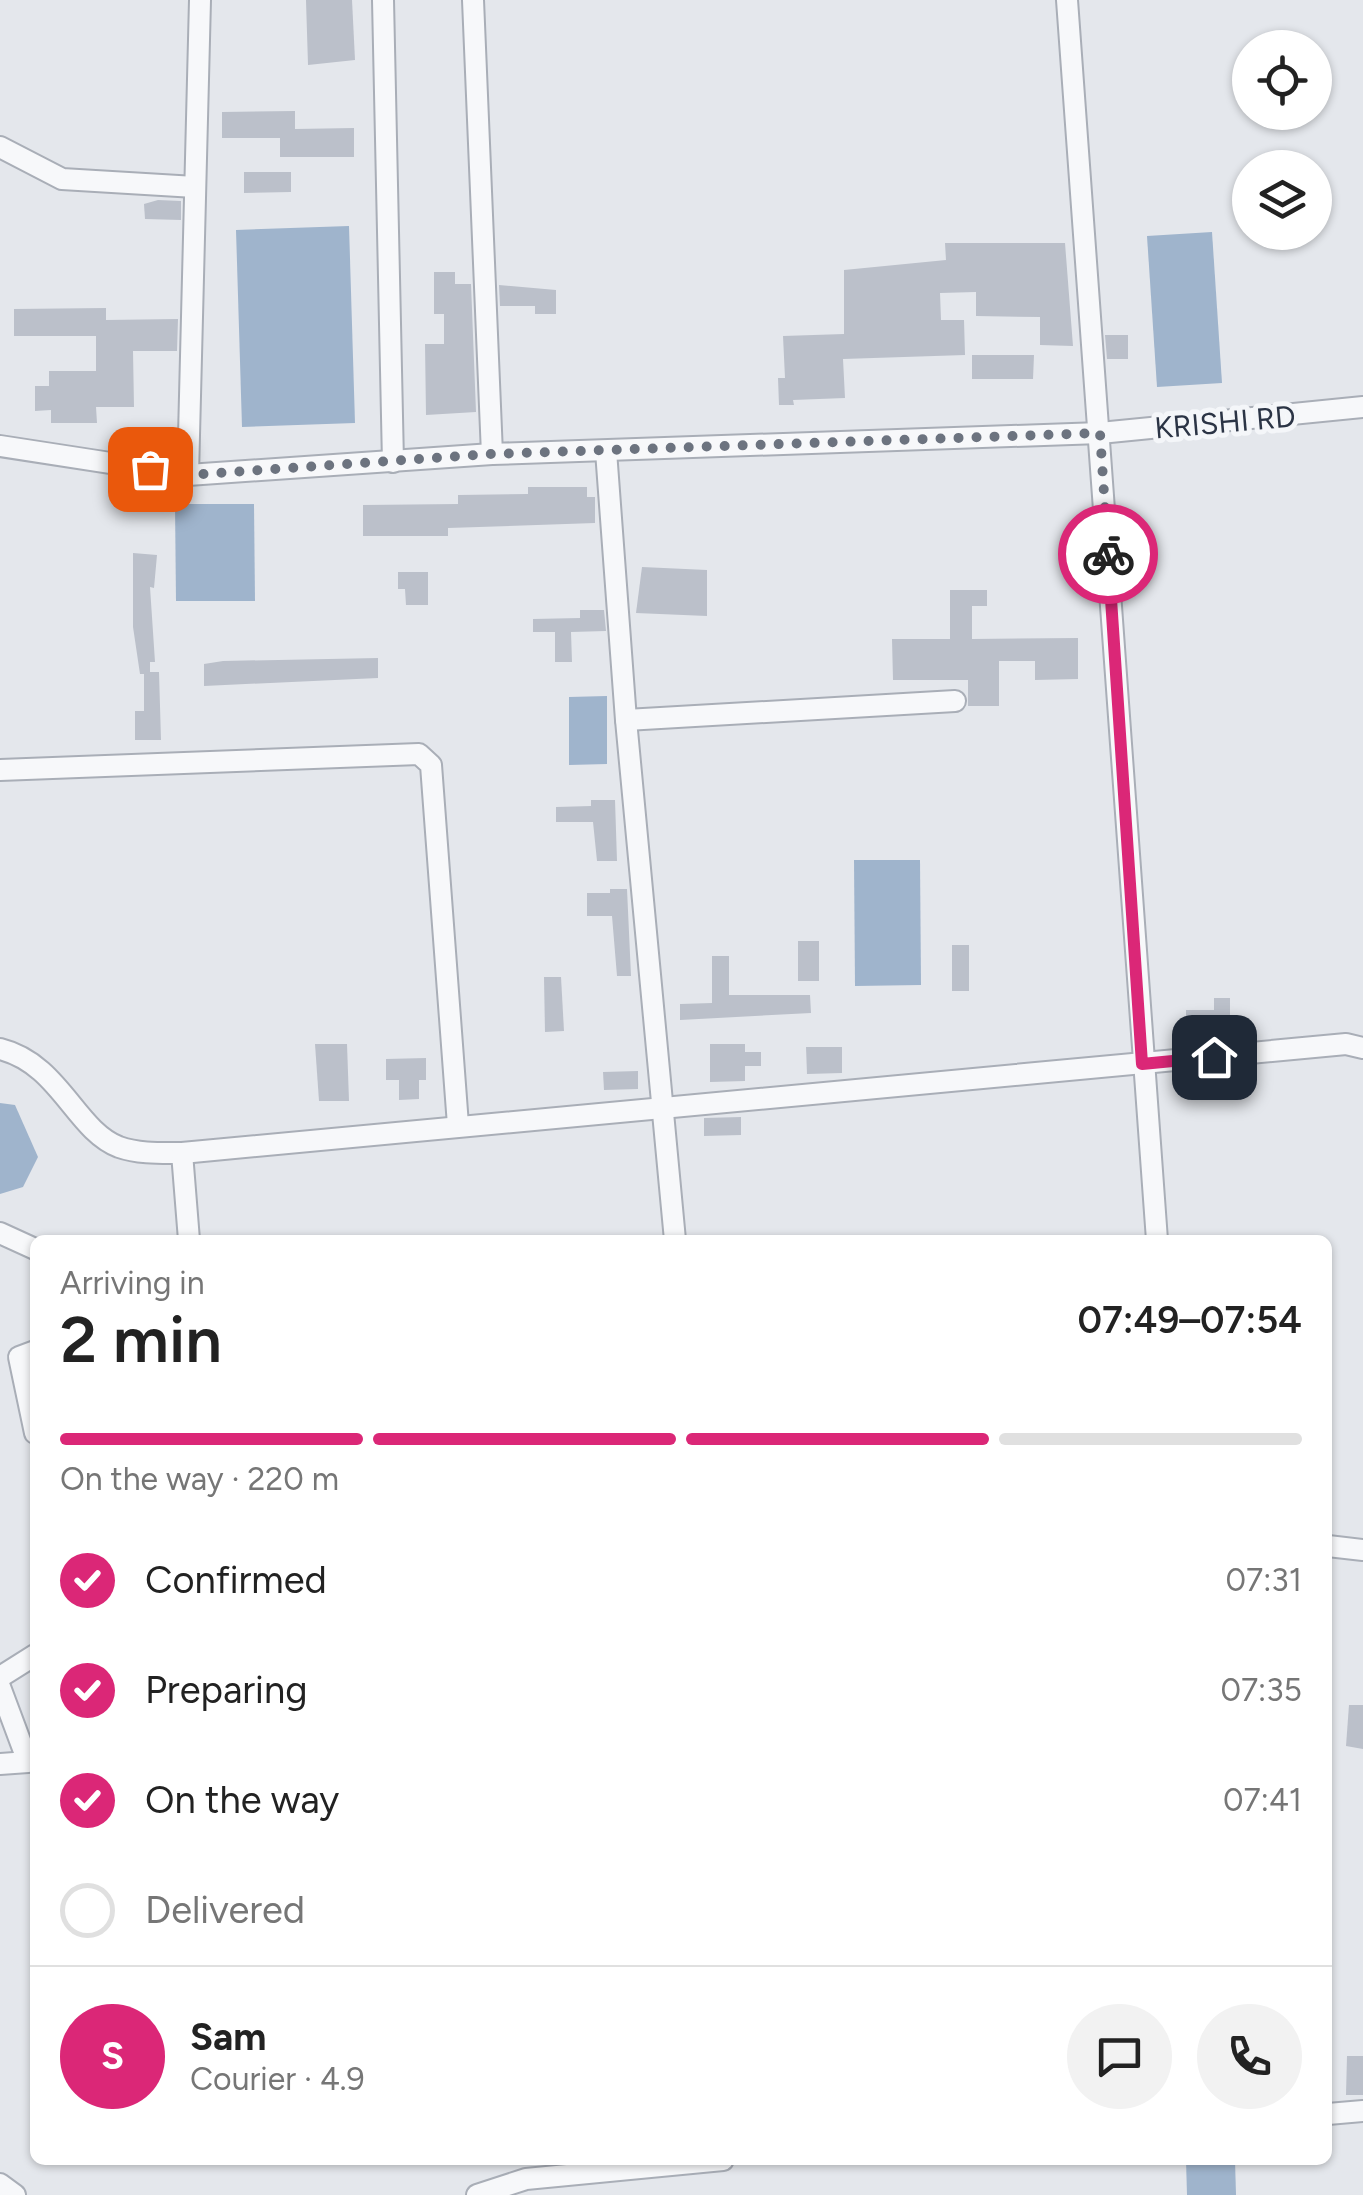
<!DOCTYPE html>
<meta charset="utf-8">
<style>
body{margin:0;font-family:Figtree,sans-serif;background:#f2f2f2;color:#222;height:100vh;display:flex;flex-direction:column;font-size:38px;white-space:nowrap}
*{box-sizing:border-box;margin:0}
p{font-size:32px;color:#767676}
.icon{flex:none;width:55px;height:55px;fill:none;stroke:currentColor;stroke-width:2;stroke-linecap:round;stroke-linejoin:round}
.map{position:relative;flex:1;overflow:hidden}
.drawer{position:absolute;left:30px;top:1235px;width:1302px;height:930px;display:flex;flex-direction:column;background:#fff;border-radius:15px;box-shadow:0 2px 8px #0004}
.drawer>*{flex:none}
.tools{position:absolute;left:1232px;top:30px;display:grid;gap:20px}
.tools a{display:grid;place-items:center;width:100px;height:100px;border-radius:50%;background:#fff;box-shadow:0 2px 8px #0004;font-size:50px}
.pin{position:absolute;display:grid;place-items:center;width:85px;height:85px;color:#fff;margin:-42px;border-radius:20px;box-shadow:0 5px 15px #0006}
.courier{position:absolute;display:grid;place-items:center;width:100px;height:100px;margin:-50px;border:8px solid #db2777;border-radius:50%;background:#fff;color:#222;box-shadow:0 2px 12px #0007}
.head em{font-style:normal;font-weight:600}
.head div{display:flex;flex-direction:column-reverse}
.head{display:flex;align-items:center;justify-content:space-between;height:170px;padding:0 30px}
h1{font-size:65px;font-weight:600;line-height:75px}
.bar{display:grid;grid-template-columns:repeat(4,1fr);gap:15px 10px;align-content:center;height:120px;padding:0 30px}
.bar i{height:12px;border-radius:8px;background:#e0e0e0}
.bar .active{background:#db2777}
.bar p{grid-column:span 4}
.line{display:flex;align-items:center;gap:25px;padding:0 30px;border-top:2px solid #e0e0e0}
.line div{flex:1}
.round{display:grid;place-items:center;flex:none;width:105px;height:105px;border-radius:52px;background:#f2f2f2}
ol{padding:0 30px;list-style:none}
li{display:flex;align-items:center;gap:30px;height:110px}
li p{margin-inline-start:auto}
li .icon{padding:10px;border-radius:50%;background:#db2777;color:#fff;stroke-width:4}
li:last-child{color:#767676}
li i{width:55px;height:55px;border:5px solid #e0e0e0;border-radius:50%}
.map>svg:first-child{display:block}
.water{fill:#9fb4cc}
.building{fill:#bbc0ca}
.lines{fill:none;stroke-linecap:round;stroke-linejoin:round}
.minor-casing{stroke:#a9aeb7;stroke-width:24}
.minor{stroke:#f7f8fa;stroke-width:20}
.done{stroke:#6c737f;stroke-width:10;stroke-dasharray:0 18}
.route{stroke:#db2777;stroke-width:12}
.labels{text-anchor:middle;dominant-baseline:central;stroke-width:10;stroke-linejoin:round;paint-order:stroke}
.street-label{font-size:30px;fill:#2b3445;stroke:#f4f6f9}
</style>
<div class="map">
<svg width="1363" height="2195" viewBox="0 0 1363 2195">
<rect width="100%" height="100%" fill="#e4e7ec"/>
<g class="water">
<polygon points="349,226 355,423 242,427 236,230"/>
<polygon points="1212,232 1222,383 1157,387 1147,236"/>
<polygon points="175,504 254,504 255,601 176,601"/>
<polygon points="607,696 607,764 569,765 569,697"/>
<polygon points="854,860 920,860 921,985 855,986"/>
<polygon points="0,1103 15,1105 38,1157 23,1187 0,1194"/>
<polygon points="1186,2160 1235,2160 1236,2195 1187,2195"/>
</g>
<g class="building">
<polygon points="306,0 352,0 355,60 308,65"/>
<polygon points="295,111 295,129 354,128 354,157 280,157 280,138 222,138 222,112"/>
<polygon points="244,172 291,172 291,192 244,193"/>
<polygon points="158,200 181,201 181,220 145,219 144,204"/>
<polygon points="945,243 1065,243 1073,346 1040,345 1040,317 976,316 976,292 940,293 941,320 964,320 965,355 843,359 845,398 793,400 794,405 779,405 778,378 785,378 783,336 844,334 844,270 946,260"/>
<polygon points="434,272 455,272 455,284 471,284 476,412 426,415 425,344 444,344 444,314 434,314"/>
<polygon points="499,285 556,290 556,314 535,314 535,306 500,306"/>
<polygon points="106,308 106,320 178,319 177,351 133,351 134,407 96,407 97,423 51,423 51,410 35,411 35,386 49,386 49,371 96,371 96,336 14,336 14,309"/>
<polygon points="1105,335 1128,335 1128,359 1107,359"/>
<polygon points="972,355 1034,355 1033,379 972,379"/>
<polygon points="528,487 587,487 587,497 595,497 595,523 448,528 448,536 363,536 363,505 458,504 458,495 528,494"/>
<polygon points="133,553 157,555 154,588 150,587 155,662 150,662 150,672 159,672 161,740 135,740 135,711 144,711 144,674 140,674 133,627"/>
<polygon points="642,567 707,570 707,616 636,613"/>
<polygon points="398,572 428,572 428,605 406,605 405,589 398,589"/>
<polygon points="950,590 987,590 987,606 972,606 972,639 1078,638 1078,679 1035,680 1035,661 999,661 999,706 968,706 968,680 893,680 892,639 950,639"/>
<polygon points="580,610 604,610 606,631 571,632 572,662 555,662 555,632 533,632 533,619 580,618"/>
<polygon points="378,658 378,678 204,686 204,664 223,661"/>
<polygon points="591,800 615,800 617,861 597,861 593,822 556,822 556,807 591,806"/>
<polygon points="610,889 627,889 631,976 617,976 612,916 587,916 587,893 610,893"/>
<rect x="798" y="941" width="21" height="40"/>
<rect x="952" y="945" width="17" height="46"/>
<polygon points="712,956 729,956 729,995 810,995 811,1013 680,1020 680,1004 712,1003"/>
<polygon points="544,977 561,977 564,1031 545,1032"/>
<polygon points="1214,998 1230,998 1230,1041 1194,1041 1194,1031 1186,1031 1186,1010 1214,1010"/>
<polygon points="315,1044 347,1044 349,1101 319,1101"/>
<polygon points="710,1044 745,1044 745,1052 761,1052 761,1066 745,1066 745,1081 710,1082"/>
<polygon points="806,1047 842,1047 842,1073 807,1074"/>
<polygon points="426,1058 426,1080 419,1080 419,1099 399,1100 399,1080 386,1080 386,1059"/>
<polygon points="638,1071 638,1089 604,1090 603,1072"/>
<polygon points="741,1117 741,1135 704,1136 704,1118"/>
<polygon points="1349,1705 1363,1705 1363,1749 1346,1746"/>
<polygon points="1347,2056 1363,2056 1363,2095 1346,2095"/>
</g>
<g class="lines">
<g class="minor-casing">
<g id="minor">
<polyline points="383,0 393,462"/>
<polyline points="473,0 492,454"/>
<polyline points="1067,0 1157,1240"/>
<polyline points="0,147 62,179 195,187"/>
<polyline points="0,446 188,475 200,0"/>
<polyline points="606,451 626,720 675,1240"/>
<polyline points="188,475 492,454 1100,433 1363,407"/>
<polyline points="626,720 955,701"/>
<polyline points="0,770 419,754 431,765 458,1125"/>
<path d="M0,1049c60,15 75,81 119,98 20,7 42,6 63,6l1164,-109 17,4"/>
<polyline points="182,1153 189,1240"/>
<polyline points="0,1233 35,1249"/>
<polyline points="35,1351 19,1357 35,1433"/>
<polyline points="1328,1546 1363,1550"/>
<polyline points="0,1677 35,1655"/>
<polyline points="0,1687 28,1762 0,1764"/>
<polyline points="1328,2114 1363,2111"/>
<polyline points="0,2184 15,2195"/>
<polyline points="477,2195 526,2179 723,2160"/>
</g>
</g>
<use href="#minor" class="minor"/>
</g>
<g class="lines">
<polyline class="done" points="150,469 188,475 492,454 1100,433 1108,554"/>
<polyline class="route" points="1108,554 1142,1064 1214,1057"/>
</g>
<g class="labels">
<g class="street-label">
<text transform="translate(1225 422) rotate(-5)">KRISHI RD</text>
</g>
</g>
</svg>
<div class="tools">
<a><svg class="icon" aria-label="locate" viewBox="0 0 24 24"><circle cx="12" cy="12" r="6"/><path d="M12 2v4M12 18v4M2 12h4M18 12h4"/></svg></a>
<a><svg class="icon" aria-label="layers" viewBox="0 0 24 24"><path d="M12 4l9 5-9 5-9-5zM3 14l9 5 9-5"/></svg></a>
</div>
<div class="pin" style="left:150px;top:469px;background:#ea580c"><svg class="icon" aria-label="bag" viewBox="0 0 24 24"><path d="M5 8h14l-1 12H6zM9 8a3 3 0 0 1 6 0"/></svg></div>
<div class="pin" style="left:1214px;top:1057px;background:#1f2937"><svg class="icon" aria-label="home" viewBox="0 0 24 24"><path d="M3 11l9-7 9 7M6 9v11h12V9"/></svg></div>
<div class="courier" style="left:1108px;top:554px"><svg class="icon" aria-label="bike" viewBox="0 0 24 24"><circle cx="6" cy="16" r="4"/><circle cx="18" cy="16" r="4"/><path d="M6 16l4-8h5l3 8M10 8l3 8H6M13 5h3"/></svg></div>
<section class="drawer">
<div class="head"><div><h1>2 min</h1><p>Arriving in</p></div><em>07:49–07:54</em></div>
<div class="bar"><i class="active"></i><i class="active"></i><i class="active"></i><i></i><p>On the way · 220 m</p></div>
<ol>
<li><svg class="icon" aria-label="check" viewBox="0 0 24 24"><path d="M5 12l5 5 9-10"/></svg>Confirmed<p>07:31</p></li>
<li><svg class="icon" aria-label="check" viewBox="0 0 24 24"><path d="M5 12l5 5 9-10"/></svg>Preparing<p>07:35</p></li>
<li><svg class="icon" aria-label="check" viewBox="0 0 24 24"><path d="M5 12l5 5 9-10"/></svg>On the way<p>07:41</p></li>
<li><i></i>Delivered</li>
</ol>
<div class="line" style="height:180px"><b class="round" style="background:#db2777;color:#fff">S</b><div><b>Sam</b><p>Courier · 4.9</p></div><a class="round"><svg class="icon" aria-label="chat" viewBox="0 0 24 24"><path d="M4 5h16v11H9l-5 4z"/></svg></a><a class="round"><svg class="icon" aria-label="phone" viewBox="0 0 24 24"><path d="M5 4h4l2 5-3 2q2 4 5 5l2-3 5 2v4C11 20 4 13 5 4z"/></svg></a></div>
</section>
</div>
